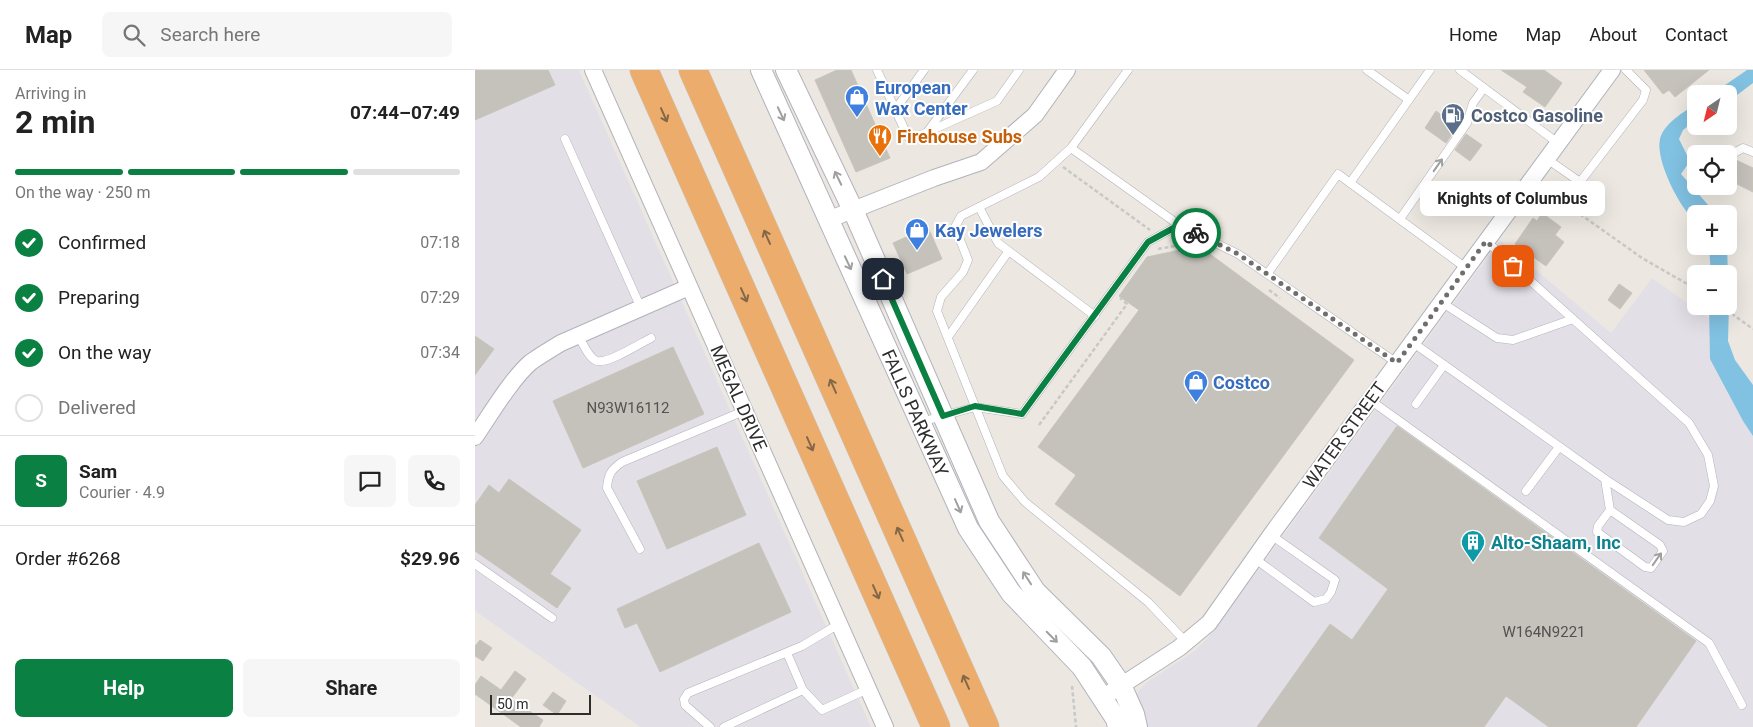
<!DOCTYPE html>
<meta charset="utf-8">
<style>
body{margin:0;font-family:Roboto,sans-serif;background:#f6f6f6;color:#222;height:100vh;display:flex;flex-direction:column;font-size:19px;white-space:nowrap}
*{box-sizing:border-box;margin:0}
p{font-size:16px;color:#767676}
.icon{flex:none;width:28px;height:28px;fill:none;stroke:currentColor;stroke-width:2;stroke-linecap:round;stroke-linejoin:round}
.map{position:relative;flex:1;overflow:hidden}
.sheet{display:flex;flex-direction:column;background:#fff;width:475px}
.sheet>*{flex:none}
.needle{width:32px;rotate:215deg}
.buttons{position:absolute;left:1212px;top:15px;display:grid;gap:10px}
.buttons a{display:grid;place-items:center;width:50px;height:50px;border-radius:8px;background:#fff;box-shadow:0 5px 20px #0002;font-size:25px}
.scale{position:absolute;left:15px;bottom:12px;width:101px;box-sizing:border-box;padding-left:5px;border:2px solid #2d2d2d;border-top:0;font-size:14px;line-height:18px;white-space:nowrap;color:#2d2d2d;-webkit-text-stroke:4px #fff;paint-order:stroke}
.pin{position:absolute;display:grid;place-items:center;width:42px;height:42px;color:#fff;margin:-21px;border-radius:10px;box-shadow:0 2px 8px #0006}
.courier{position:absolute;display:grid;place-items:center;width:50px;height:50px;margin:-25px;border:4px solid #0b8043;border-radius:50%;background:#fff;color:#222;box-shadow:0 1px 6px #0007}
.bubble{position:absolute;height:35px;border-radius:8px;background:#fff;box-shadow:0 5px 20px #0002;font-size:16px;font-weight:700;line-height:35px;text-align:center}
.summary em{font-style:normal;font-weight:700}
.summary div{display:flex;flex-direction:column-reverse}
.summary{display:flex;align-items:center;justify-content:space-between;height:85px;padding:0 15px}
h1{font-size:32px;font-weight:700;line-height:38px}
.bar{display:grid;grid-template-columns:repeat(4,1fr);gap:8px 5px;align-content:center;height:60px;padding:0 15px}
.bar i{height:6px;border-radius:4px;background:#e0e0e0}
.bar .on{background:#0b8043}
.bar p{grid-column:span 4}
.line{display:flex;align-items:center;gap:12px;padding:0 15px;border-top:1px solid #e0e0e0}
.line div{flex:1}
.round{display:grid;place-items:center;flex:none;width:52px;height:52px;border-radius:8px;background:#f6f6f6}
ol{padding:0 15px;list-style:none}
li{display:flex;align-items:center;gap:15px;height:55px}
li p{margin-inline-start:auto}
li .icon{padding:5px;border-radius:50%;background:#0b8043;color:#fff;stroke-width:4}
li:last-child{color:#767676}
li i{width:28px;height:28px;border:2px solid #e0e0e0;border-radius:50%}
.button{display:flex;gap:10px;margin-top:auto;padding:10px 15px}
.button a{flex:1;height:58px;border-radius:8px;background:#0b8043;color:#fff;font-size:20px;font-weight:700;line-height:58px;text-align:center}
.button a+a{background:#f6f6f6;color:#222}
header{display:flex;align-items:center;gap:30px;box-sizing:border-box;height:70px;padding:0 25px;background:#fff;border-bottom:1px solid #e0e0e0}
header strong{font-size:24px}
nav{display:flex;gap:28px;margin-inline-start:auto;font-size:18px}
.search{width:350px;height:45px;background:#f6f6f6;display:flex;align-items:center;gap:12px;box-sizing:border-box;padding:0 18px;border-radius:8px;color:#767676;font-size:19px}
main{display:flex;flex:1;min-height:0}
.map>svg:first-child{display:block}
.industrial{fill:#e2e0e6}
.water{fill:#81c1e1}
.building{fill:#c5c2bc;stroke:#c8c4ba}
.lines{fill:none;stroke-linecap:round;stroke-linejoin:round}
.service-casing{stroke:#b1b2bb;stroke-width:9}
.minor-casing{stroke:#b1b2bb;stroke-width:18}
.tertiary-casing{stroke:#b1b2bb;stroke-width:22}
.motorway-casing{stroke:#c8c8c8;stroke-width:29}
.path{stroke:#c8c8c8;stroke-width:2.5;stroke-dasharray:4 2.5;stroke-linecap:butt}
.service{stroke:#fff;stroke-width:8}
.minor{stroke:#fff;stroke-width:16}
.tertiary{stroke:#fff;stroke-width:20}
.motorway{stroke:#ecad6c;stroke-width:28}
.oneway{stroke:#a0a0a0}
.oneway2{stroke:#836749}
.done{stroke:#706e6c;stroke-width:5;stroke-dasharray:0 9}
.route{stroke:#0b8043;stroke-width:6}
.labels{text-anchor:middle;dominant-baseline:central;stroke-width:4;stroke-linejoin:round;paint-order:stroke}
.number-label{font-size:15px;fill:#535251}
.shop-label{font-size:18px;font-weight:bold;fill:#366cbe;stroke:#fff;text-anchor:start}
.service-label{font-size:18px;font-weight:bold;fill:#4e5e75;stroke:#fff;text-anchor:start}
.food-label{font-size:18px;font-weight:bold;fill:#c56008;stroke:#fff;text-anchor:start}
.street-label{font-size:18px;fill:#2d2d2d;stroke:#fff}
.culture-label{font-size:18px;font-weight:bold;fill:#0d838f;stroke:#fff;text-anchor:start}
</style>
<header>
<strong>Map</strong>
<div class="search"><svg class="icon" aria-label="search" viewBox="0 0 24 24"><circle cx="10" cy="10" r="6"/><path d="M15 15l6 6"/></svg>Search here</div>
<nav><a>Home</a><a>Map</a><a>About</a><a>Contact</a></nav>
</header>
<main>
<section class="sheet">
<div class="summary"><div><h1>2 min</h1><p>Arriving in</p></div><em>07:44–07:49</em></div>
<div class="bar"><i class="on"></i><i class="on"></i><i class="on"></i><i></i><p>On the way · 250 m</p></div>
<ol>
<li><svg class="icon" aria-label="check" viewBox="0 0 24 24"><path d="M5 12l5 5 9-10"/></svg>Confirmed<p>07:18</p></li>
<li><svg class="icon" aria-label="check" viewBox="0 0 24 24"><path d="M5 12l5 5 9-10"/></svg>Preparing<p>07:29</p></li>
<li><svg class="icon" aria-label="check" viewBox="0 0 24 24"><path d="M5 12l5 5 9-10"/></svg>On the way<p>07:34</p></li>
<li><i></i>Delivered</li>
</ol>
<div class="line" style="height:90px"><b class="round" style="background:#0b8043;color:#fff">S</b><div><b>Sam</b><p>Courier · 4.9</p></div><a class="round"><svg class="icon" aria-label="chat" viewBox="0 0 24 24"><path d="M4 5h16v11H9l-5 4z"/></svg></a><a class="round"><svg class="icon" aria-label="phone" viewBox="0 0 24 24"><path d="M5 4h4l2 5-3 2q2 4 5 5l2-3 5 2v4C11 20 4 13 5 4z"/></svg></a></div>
<div class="line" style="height:65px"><div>Order #6268</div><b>$29.96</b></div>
<div class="button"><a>Help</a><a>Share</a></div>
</section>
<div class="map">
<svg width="1278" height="657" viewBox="0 0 1278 657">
<rect width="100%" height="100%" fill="#ece8e1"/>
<g class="industrial">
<polygon points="0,0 104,0 396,657 165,657 0,541"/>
<polygon points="1025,170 1136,263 1177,208 1235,249 1235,289 1268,351 1278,366 1278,657 669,657 660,628 664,620 672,612 718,582 733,568"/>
</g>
<g class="water">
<polygon points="1272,0 1278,0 1278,13 1254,31 1254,24 1237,24"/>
<path d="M1221,34v16l-13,10 -4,9 11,22 -9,13 35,40h-20v8c-16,-13 -41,-62 -36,-83 4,-16 24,-27 36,-35z"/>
<polygon points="1234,176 1252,176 1254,235 1254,204 1236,204"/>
<polygon points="1234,236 1254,236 1253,271 1260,290 1278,315 1278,366 1268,351 1235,289"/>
</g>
<g class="building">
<polygon points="0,0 73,0 80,15 0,50"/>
<polygon points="362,0 376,0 415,88 381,102 340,10"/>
<polygon points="1026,0 1069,0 1087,13 1070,37 1048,22 1052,17"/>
<polygon points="1169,0 1234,0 1200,27 1194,20 1188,24"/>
<polygon points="961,41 982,57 971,73 950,58"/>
<polygon points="991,64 1007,75 995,91 980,80"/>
<polygon points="1261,90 1278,98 1278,122 1254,110 1254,104"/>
<polygon points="1067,143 1086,157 1080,165 1089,172 1071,196 1040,174 1058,148 1062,151"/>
<polygon points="453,157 467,189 432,204 418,173"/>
<polygon points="724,176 879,290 705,526 580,434 601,405 563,377 664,240 644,226 672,187"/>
<polygon points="1144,214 1157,223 1145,239 1133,230"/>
<polygon points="0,266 19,279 0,305"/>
<polygon points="198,277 229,344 108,398 78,331"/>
<polygon points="922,356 1221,571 1161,657 1074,657 1031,626 1009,657 782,657 855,554 877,570 913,519 844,468"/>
<polygon points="242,377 271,445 192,479 162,411"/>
<polygon points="34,409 106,460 75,504 96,518 82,538 0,481 0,435 14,415 24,423"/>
<polygon points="284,473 316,542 185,602 162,553 150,558 142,539"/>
<polygon points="5,570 17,578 8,591 0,586 0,576"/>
<polygon points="40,601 51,609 36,629 68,650 64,657 46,657 0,624 0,615 6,606 26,620"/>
<polygon points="78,622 91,631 82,645 68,635"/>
</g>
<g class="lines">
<g class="service-casing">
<g id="service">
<polyline points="402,0 433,67 439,68 522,31 544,0"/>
<polyline points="653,0 596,78 564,107 486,146 480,157 493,190 488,202 466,227 462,241 528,406 550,432 673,532 711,572"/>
<polyline points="892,0 934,30"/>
<polyline points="985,0 1083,73"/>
<polyline points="420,40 449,0"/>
<polyline points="453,61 498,0"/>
<polyline points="90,69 166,238"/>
<polyline points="596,78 704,155 763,184 922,293"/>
<polyline points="1254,86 1268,78 1278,82"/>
<polyline points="1072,89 1105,112 1168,30 1171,20 1151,0"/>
<polyline points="875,113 955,0"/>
<polyline points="504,137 523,173 620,246"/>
<polyline points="925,149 992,53 998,33 1009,18"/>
<polyline points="1011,171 1214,353 1233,385 1239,416 1235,431 1226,444 1209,452 1193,450 1130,409"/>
<polyline points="793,203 863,104 991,198"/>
<polyline points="966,232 1022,268 1038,270 1098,249"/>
<path d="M103,266c5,7 11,23 19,25 11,3 44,-18 54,-23"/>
<polyline points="473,267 533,182"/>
<polyline points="937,272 1130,409 1135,440 1123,456 1122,462 1170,497 1176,498 1188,481 1185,475 1135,440"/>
<polyline points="895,330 1234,573 1267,635"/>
<polyline points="941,334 969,295"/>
<polyline points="446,352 500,337 547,344 673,172 704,155"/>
<polyline points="1051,421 1084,377"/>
<path d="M165,479l-33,-61c1,-14 4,-18 15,-26l122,-51"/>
<polyline points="779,488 839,532 851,529 856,522 860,510 796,465"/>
<polyline points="0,494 77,548"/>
<polyline points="312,583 328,620"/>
<polyline points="235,657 210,635 209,629 213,623 327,576 364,554"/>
<polyline points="249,657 328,620 347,640 393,619"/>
</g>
</g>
<g class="minor-casing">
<g id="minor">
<polyline points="118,0 410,657"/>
<polyline points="355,149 459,108 506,92 560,45 592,0"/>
<path d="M0,367c15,-22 37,-59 56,-75 10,-7 20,-13 30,-19l128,-56"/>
<polyline points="627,628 704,578 734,553 796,465 1137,0"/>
</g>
</g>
<g class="tertiary-casing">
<g id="tertiary">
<path id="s1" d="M286,0l207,458 43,65 71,74 34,52 2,8"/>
<polyline points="311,0 378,140 514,451 560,521 626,586 646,615 659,644 662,657"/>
</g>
</g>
<g class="motorway-casing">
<g id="motorway">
<polyline points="169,0 461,657"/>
<polyline points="218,0 510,657"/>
</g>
</g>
<g class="path">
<polyline points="588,97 675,160"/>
<polyline points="1068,118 1167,188 1221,219"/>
<polyline points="683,179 717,173"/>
<polyline points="794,220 805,228"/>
<polyline points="1246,236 1278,259"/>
<polyline points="564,355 652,234 645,228"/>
<polyline points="597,616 601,657"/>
</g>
<use href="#service" class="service"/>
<use href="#minor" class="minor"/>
<use href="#tertiary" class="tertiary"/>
<use href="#motorway" class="motorway"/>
</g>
<defs><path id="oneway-shaft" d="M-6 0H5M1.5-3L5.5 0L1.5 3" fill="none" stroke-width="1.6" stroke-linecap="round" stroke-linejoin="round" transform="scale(1.25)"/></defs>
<g class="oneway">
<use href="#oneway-shaft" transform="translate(306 44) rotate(65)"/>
<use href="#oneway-shaft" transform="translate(963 95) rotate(-55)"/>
<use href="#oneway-shaft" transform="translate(363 108) rotate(-116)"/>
<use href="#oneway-shaft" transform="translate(373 193) rotate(65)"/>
<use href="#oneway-shaft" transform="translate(483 436) rotate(66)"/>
<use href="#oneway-shaft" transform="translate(1182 489) rotate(-55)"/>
<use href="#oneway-shaft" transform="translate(552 508) rotate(-123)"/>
<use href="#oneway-shaft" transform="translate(577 567) rotate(45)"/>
</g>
<g class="oneway2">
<use href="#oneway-shaft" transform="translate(189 45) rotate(66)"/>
<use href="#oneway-shaft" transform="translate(292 167) rotate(-114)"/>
<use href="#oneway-shaft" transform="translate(269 225) rotate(66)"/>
<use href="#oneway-shaft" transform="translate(358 316) rotate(-114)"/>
<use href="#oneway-shaft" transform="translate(335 374) rotate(66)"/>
<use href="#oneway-shaft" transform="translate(425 464) rotate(-114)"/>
<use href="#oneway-shaft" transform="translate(401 522) rotate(66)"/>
<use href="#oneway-shaft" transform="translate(491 612) rotate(-114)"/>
</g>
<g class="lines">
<polyline class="done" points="721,163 763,184 922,293 1011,171 1038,196"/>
<polyline class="route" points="408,209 468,346 500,336 547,344 673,172 704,155 721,163"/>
</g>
<defs>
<g id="shop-pin" transform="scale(1.25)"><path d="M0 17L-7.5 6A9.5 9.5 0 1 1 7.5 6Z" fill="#3f7fe0" stroke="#fff"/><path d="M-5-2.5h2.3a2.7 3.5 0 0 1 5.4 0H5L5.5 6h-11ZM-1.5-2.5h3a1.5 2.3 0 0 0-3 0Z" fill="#fff"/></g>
<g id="fuel-pin" transform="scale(1.25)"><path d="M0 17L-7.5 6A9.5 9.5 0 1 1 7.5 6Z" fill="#5c6f8a" stroke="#fff"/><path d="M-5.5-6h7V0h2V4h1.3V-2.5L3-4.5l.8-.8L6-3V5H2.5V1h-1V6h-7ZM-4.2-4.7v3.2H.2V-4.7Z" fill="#fff"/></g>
<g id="restaurant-pin" transform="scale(1.25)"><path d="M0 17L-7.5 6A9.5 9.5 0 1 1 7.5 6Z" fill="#e8710a" stroke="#fff"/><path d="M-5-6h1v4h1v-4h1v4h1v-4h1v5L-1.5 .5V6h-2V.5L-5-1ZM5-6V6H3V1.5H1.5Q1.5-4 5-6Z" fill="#fff"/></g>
<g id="building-pin" transform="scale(1.25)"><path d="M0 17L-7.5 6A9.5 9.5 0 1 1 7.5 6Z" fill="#0f9aa8" stroke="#fff"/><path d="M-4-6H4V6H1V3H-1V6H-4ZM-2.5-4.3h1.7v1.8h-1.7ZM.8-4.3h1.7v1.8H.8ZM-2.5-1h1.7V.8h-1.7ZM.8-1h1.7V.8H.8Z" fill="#fff"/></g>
</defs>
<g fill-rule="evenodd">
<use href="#shop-pin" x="382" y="27"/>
<use href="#fuel-pin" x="978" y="45"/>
<use href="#restaurant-pin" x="405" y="66"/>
<use href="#shop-pin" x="442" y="160"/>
<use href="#shop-pin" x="721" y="312"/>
<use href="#building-pin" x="998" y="472"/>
</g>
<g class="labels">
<g class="number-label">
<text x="153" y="338">N93W16112</text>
<text x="1069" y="562">W164N9221</text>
</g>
<g class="shop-label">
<text x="400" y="17">European<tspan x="400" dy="21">Wax Center</tspan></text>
<text x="460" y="160">Kay Jewelers</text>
<text x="738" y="312">Costco</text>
</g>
<g class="service-label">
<text x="996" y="45">Costco Gasoline</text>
</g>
<g class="food-label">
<text x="422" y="66">Firehouse Subs</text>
</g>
<g class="street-label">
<text transform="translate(264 328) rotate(66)">MEGAL DRIVE</text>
<text stroke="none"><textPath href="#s1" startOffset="376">FALLS PARKWAY</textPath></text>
<text transform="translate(869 365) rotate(-54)">WATER STREET</text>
</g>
<g class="culture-label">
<text x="1016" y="472">Alto-Shaam, Inc</text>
</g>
</g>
</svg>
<div class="buttons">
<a><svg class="needle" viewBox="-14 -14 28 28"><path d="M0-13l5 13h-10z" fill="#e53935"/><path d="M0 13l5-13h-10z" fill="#767676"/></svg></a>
<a><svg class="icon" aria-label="locate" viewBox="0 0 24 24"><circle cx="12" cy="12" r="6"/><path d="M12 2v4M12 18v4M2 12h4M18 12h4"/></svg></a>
<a>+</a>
<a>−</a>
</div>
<div class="scale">50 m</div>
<div class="pin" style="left:1038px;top:196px;background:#ea580c"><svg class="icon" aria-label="bag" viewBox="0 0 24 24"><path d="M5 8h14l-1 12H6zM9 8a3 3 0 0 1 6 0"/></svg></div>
<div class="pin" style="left:408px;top:209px;background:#1f2937"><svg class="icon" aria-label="home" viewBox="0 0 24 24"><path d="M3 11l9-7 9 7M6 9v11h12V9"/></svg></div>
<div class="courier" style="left:721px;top:163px"><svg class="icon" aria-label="bike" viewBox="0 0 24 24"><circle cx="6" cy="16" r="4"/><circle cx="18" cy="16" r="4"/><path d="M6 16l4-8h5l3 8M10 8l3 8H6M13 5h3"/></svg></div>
<div class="bubble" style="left:945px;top:111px;width:185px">Knights of Columbus</div>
</div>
</main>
